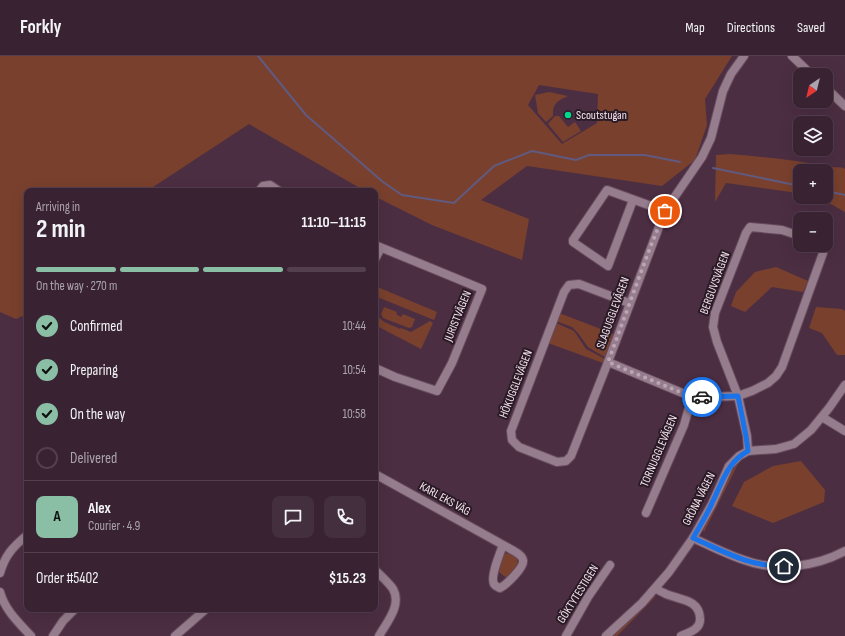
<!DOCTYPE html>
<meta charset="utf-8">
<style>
body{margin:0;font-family:"Sofia Sans Condensed",sans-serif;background:#442f3e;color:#f1f3f6;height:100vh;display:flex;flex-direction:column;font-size:15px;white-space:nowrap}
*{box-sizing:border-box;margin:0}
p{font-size:13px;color:#aba4ac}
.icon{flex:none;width:22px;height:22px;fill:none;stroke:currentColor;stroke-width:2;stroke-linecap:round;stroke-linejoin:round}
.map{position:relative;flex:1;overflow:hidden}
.drawer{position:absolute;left:24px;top:132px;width:354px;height:424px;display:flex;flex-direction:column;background:#392232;border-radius:8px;box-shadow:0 4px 16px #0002,0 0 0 1px #533f4d}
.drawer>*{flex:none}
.needle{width:26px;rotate:215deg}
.controls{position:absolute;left:793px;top:12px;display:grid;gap:8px}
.controls a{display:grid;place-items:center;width:40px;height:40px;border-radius:8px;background:#392232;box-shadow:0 4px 16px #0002,0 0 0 1px #533f4d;font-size:20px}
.pin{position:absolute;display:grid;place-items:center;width:34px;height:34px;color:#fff;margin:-17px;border:2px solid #fff;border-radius:50%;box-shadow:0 1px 4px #0007}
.courier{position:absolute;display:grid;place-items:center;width:40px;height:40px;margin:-20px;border:3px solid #1a73e8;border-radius:50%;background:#fff;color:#222;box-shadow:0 1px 5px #0007}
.summary em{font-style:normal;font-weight:700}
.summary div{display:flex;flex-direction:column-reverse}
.summary{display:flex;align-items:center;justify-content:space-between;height:68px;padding:0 12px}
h1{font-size:26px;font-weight:700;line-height:30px}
.bar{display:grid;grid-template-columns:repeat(4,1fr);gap:6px 4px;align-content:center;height:48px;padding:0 12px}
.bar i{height:5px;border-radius:3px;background:#533f4d}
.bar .current{background:#8abfa5}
.bar p{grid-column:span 4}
.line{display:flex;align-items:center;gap:10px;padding:0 12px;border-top:1px solid #533f4d}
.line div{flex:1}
.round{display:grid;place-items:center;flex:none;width:42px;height:42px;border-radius:8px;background:#442f3e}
ol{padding:0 12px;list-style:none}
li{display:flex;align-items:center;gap:12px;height:44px}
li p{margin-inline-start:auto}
li .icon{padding:4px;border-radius:50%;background:#8abfa5;color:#111;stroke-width:4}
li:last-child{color:#aba4ac}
li i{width:22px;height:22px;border:2px solid #533f4d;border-radius:50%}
header{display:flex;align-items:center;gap:24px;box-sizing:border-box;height:56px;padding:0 20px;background:#392232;border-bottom:1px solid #533f4d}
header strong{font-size:19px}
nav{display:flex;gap:22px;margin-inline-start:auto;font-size:14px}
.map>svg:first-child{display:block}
.green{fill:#79402d;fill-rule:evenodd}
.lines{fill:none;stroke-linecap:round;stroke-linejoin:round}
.stream{stroke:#605a80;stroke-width:2}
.minor-casing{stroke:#684b5f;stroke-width:10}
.minor{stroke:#967d8d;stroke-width:8}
.done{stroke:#bca5b5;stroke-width:4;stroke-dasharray:0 7.2}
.route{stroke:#1a73e8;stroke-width:5}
.poi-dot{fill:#00d98c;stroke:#291b25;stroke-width:1.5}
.labels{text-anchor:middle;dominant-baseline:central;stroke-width:4;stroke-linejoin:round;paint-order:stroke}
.poi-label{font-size:12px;fill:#f9e5f2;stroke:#291b25;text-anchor:start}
.street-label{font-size:12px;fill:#f9e5f2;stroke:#291b25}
</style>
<header>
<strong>Forkly</strong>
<nav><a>Map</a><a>Directions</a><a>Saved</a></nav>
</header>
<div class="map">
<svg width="845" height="580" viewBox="0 0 845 580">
<rect width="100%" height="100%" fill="#4c2e43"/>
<g class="green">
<path d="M0,0h732l-27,43 2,26 -12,35 -33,26 -135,-20 -46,34 48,19 -7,41 -90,-35 -52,-26 -5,-2v-6h-10l-116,-67 -102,67h-120v123l-11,5 -16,-7zM539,29l59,9 -1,29 -35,21 -34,-39z"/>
<path d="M549,36l19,4c-11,5 -16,8 -15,20l-7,6 -8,-9 -3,-18z"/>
<polygon points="555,60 559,60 568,71 575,66 581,75 563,86 548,68"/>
<path d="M730,98c34,3 67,6 100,13 5,1 10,-1 15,2v43l-16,-9 -3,-9v-23h-26v17l-3,5 -71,-10 -11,19 1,-47z"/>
<polygon points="776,211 808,225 803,236 772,231 745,256 731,250 736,236 755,216"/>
<polygon points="375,230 437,256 434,264 375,240"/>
<polygon points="384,251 397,256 396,258 401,261 403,258 415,263 412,271 409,272 383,262 381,258"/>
<polygon points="816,251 842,253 845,255 845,299 837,299 822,277 809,272"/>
<polygon points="559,257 614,278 605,301 596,296 588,291 578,277 572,271 556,265"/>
<path d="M377,259c5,8 16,10 23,14l1,-1 10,4 19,-11 3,2 -12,26 -46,-24v-9z"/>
<polygon points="556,267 574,275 586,293 605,303 603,307 548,287"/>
<polygon points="801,405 825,434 824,446 773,467 732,450 744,426 773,410"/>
<polygon points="739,406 704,476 703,474 732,415"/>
<polygon points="509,497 517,502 518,508 508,521 505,521 499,516 503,500 504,498"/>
<polygon points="655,540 656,540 617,580 613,580"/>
</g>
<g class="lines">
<g class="stream">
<polyline points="258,0 306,59 383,126 402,139 454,147 494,110 532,95 576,104 589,99 645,99 680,106"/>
<polyline points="713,112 800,130"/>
<polyline points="826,135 845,139"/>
</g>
<g class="minor-casing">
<g id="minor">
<polyline points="744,0 731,18 723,35 711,82 702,101 665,155 608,306 692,341 707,341 738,340 752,335 768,327 776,320 782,311 823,197 822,192 820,189"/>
<polyline points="792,0 812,19"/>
<polyline points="826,32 845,50"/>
<polyline points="259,135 263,130 270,129 279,135"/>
<polyline points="633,144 608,210 573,186 573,184 607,134 665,155"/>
<polyline points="375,189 482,233 452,307 437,335 395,321 375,312"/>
<polyline points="375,203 381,192"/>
<polyline points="608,306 571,400 566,405 557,406 519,391 512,384 511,375 564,236 569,229 579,228 629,247"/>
<polyline points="822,361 845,375"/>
<polyline points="748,395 747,380 738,340 717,286 713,271 715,257 746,177 750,171 782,174 800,180"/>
<path d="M375,418l139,77c3,2 8,4 9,9 2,7 -17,25 -23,28 -3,-1 -4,-1 -6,-4 -4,-7 6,-31 9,-39"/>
<polyline points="646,457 684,369 692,341"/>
<path d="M693,482c17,8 33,16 51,22 32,12 71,7 101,-9"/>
<path d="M375,514c6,6 13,12 18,19 9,16 -6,33 -14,47"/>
<path d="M0,517c5,-18 13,-26 27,-38"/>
<path d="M656,532c2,2 5,4 8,5 13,7 35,5 36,25 1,11 -10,14 -19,18"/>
<path d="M0,536c5,18 18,30 31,44"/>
<polyline points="53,580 63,565 75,553"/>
<polyline points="175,580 206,553"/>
<polyline points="566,580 588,541 610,509"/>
<polyline points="606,580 642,547 669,516 693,482 712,448 729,410 739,400 748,395 776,393 794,388 811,374 829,352 845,329"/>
</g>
</g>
<use href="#minor" class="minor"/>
</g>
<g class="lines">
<polyline class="done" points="665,155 650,192 608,306 692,341 702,341"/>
<path class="route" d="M702,341l36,-1 8,40 2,15c-21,11 -26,32 -36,52 -5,12 -13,24 -19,35 30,13 57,29 91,28"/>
</g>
<circle class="poi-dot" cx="568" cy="59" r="4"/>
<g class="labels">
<g class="poi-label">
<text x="576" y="59">Scoutstugan</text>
</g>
<g class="street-label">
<text transform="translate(715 227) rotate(-70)">BERGUVSVÄGEN</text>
<text transform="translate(613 257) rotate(-70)">SLAGUGGLEVÄGEN</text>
<text transform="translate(458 260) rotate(-68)">JURISTVÄGEN</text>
<text transform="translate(516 328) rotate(-69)">HÖKUGGLEVÄGEN</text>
<text transform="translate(659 395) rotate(-67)">TORNUGGLEVÄGEN</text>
<text transform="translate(445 443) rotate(29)">KARL EKS VÄG</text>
<text transform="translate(699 443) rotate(-63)">GRÖNA VÄGEN</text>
<text transform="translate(578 538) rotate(-58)">GÖKTYTESTIGEN</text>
</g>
</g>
</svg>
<div class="controls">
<a><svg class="needle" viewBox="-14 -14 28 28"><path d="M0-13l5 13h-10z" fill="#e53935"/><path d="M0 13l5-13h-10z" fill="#aba4ac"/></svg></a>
<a><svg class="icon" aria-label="layers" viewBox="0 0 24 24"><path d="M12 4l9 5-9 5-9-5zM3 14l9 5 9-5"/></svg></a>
<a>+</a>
<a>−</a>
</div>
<div class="pin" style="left:665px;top:155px;background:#ea580c"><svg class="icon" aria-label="bag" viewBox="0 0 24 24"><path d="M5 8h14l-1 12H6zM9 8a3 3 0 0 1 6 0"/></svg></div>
<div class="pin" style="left:784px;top:510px;background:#1f2937"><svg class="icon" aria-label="home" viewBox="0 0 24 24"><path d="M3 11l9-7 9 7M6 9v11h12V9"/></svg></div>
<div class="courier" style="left:702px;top:341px"><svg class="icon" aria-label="car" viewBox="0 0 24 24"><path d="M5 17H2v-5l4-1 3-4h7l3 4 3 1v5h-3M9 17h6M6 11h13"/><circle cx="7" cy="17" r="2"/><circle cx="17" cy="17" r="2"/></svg></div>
<section class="drawer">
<div class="summary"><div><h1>2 min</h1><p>Arriving in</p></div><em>11:10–11:15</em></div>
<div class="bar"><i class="current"></i><i class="current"></i><i class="current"></i><i></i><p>On the way · 270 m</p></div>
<ol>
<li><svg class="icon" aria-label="check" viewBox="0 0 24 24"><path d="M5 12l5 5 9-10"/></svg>Confirmed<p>10:44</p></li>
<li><svg class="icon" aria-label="check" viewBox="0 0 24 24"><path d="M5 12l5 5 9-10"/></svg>Preparing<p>10:54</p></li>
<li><svg class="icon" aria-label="check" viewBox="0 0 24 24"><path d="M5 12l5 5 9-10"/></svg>On the way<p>10:58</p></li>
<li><i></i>Delivered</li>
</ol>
<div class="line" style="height:72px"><b class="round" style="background:#8abfa5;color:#111">A</b><div><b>Alex</b><p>Courier · 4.9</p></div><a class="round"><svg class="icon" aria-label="chat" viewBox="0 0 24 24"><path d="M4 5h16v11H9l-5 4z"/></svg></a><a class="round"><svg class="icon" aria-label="phone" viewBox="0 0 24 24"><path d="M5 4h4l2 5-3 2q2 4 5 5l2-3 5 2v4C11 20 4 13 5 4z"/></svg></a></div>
<div class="line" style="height:52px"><div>Order #5402</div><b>$15.23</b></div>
</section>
</div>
